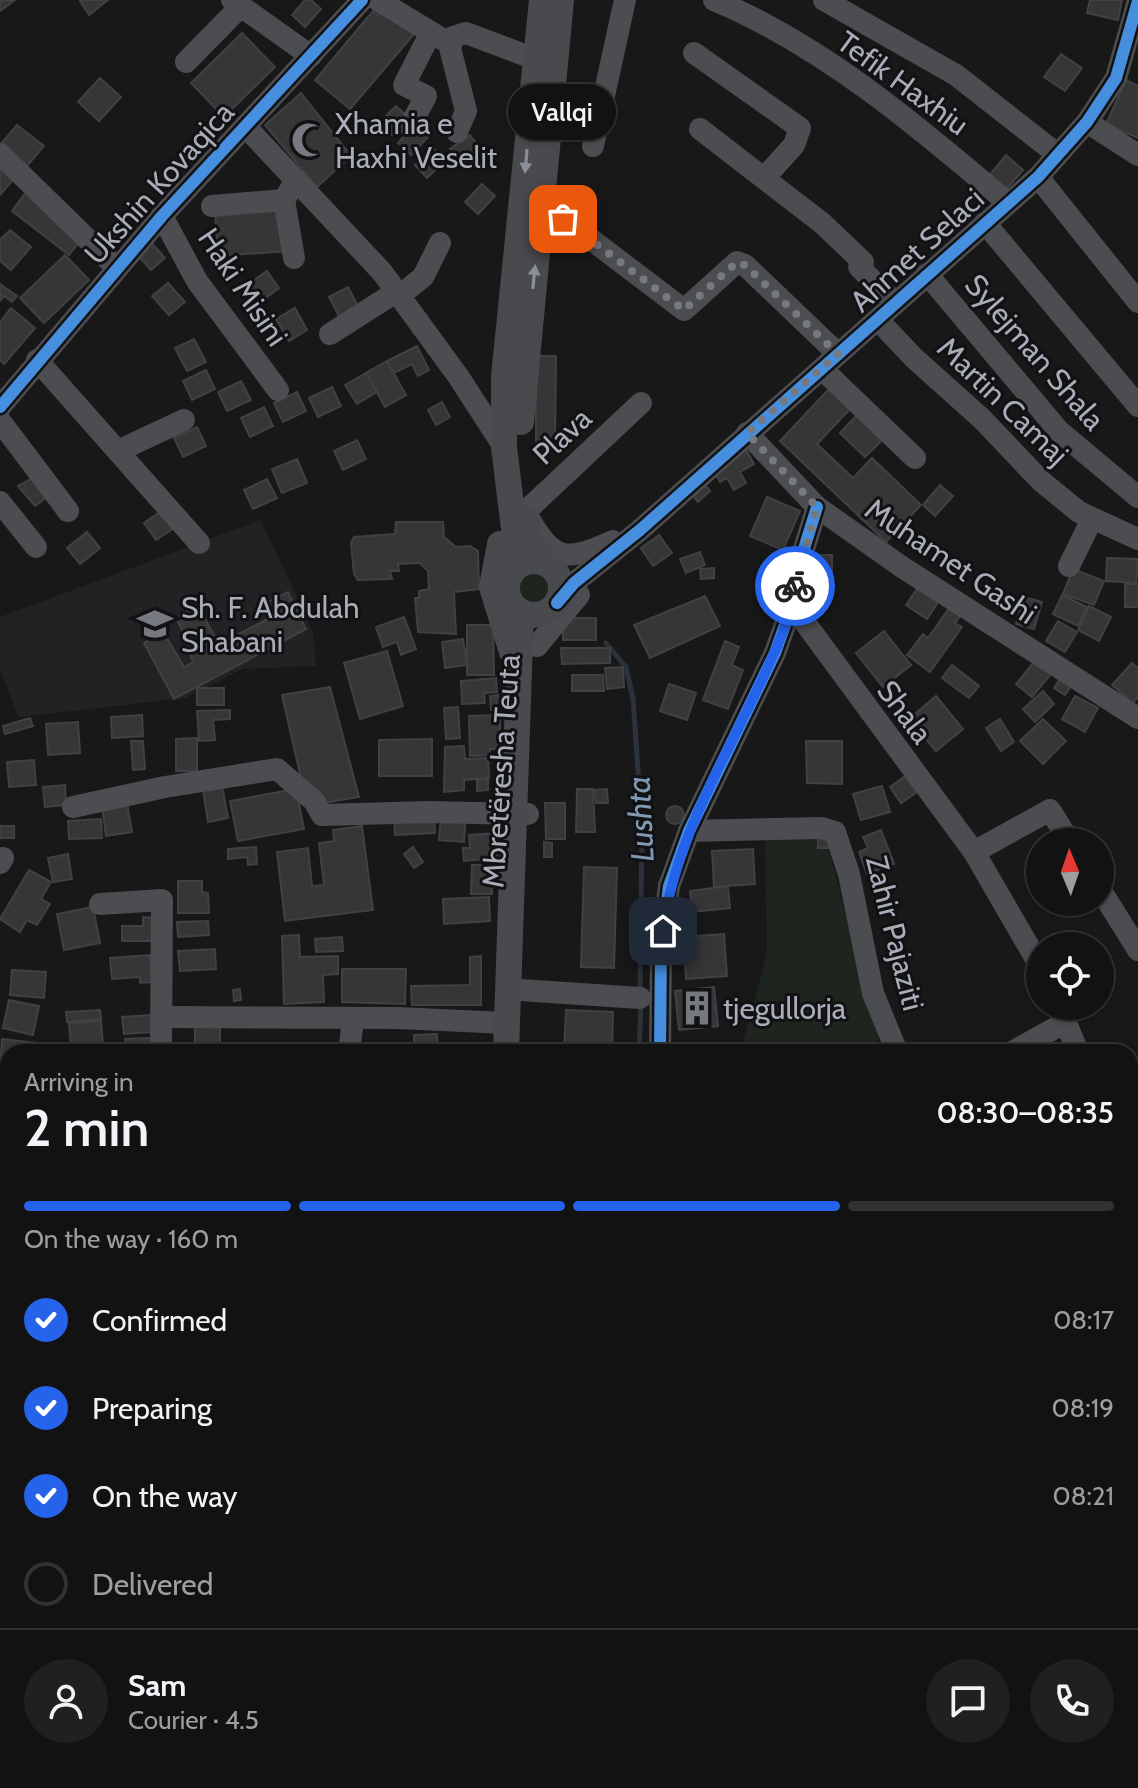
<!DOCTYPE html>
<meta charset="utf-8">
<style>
body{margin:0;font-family:Cabin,sans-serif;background:#1f2020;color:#f1f3f6;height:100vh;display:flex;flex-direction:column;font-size:30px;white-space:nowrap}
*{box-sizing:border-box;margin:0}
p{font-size:26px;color:#9c9e9f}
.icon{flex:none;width:44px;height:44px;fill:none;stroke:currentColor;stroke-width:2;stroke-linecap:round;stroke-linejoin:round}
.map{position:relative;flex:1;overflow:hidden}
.details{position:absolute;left:0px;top:1044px;width:1138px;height:744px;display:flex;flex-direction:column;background:#121212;border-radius:24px 24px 0 0;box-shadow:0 2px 6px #0004,0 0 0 2px #313232}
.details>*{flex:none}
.needle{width:52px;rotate:358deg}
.controls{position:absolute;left:1026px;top:828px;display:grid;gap:16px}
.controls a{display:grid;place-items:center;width:88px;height:88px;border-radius:50%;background:#121212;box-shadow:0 2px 6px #0004,0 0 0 2px #313232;font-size:40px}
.pin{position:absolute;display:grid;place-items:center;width:68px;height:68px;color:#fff;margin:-34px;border-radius:16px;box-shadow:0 4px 12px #0006}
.courier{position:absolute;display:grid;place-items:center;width:80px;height:80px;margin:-40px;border:6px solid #2563eb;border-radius:50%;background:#fff;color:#222;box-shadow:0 2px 10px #0007}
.bubble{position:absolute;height:56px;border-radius:28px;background:#121212;box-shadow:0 2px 6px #0004,0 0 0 2px #313232;font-size:26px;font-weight:600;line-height:56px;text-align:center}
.head em{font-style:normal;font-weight:600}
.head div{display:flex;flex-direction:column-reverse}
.head{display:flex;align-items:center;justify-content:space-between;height:136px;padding:0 24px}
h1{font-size:52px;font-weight:600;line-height:60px}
.bar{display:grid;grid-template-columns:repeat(4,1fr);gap:12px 8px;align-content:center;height:96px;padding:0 24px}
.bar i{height:10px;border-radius:6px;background:#313232}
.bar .selected{background:#2563eb}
.bar p{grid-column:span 4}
.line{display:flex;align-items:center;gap:20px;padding:0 24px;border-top:2px solid #313232}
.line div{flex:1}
.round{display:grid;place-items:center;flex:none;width:84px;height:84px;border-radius:42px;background:#1f2020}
ol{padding:0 24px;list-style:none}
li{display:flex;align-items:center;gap:24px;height:88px}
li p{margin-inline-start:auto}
li .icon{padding:8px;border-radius:50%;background:#2563eb;color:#fff;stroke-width:4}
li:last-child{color:#9c9e9f}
li i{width:44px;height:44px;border:4px solid #313232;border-radius:50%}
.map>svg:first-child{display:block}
.built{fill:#222224}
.green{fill:#1e251f}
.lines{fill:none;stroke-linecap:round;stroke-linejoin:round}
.stream{stroke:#2b323a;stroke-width:5}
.building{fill:#363637;stroke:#404144;stroke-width:2}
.minor{stroke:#4c4d51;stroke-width:22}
.major{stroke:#494a4d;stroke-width:26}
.cycleway-casing{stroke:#121214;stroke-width:17}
.cycleway{stroke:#468fdf;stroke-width:12}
.oneway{fill:#8c8f98}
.done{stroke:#767980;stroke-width:8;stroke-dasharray:0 14.4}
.route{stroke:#2563eb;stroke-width:10}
.labels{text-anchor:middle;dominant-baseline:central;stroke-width:6;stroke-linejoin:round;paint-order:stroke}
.street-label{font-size:30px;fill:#a9adb8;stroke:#121214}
.poi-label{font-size:30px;fill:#a9adb8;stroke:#121214;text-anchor:start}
.water-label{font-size:32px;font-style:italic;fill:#809ab3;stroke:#121214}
</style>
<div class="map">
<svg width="1138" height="1788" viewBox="0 0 1138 1788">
<rect width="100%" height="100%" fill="#181818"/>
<polygon class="built" points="261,520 313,632 316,666 242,669 186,698 19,717 0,670 0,617"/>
<g class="green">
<circle cx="534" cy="587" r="18"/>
<path d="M765,838l61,2 53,200c-37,21 -95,16 -136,4l24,-92z"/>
<polygon points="288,1780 414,1780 413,1788 287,1788"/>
</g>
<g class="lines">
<g class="stream">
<polyline points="606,643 626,667 633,699 642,827 640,991"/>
<polyline points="639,1052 641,1005"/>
</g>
</g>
<g class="building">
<polygon points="0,0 15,0 0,11"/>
<polygon points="108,0 89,15 80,1 81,0"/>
<polygon points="305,0 311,0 321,9 305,27 292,15"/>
<polygon points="1090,0 1122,0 1118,20 1087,13"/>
<polygon points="384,8 414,34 350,109 315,80 373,11 378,15"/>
<polygon points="242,33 275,67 224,117 191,83"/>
<polygon points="1061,54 1082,68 1065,91 1044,77"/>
<polygon points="100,78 121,97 99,121 78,102"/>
<polygon points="1126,80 1138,86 1138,138 1106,124"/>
<polygon points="301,93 351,156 317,187 265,125"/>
<polygon points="396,106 409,118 392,135 379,123"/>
<polygon points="17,125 44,146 26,167 0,145"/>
<polygon points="415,125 428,137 411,155 398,143"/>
<polygon points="470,135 481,150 461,164 450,149"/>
<polygon points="433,148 445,161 427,178 415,165"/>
<polygon points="1006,155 1023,170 1004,192 987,178"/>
<polygon points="0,162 16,176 0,195"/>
<polygon points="482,184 495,196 478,214 465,202"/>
<polygon points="26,192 83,237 69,255 12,211"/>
<polygon points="285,207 288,251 218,256 215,212"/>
<polygon points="10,230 31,247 11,270 0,261 0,240"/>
<polygon points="114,234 119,238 112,248 107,244"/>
<polygon points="148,239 165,258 151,270 134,251"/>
<polygon points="65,255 89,280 44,323 20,298"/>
<polygon points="267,271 279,288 259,303 246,286"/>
<polygon points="168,283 185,302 169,315 152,296"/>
<polygon points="0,284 17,296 12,302 4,296 0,301"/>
<polygon points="348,287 360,310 341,320 329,297"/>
<polygon points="11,308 35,328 4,364 0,360 0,322"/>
<polygon points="295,308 307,330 289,341 276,319"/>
<polygon points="194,339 206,362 187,371 175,348"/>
<polygon points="417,346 429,370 418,376 412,364 394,373 387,361"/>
<polygon points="536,356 556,356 555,445 536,445"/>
<polygon points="387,361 406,395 385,407 366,373"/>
<polygon points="206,370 215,389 192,400 183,381"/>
<polygon points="366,373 377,392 357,404 345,385"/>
<polygon points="241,381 251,400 227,411 218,392"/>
<polygon points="332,387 341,406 318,417 309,398"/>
<polygon points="829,389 850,409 817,444 853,478 872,458 921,505 886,542 780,441"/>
<polygon points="297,392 306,411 283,422 274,403"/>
<polygon points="442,402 450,417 436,425 428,410"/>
<polygon points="264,407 273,426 250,437 241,418"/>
<polygon points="860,412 885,437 865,457 840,433"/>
<polygon points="197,427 206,446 183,457 174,438"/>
<polygon points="357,440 366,459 343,470 334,451"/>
<polygon points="744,446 754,464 740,472 746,483 734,490 727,478 720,482 713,469"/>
<polygon points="297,459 307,483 282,493 272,469"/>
<polygon points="36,476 51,494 35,506 18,486"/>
<polygon points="267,479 277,498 253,509 244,490"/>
<polygon points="705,485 710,491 698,502 693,496"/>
<polygon points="940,485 953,496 935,516 923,505"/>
<polygon points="767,497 800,511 783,550 750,536"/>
<polygon points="166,508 177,526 156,540 144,523"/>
<polygon points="396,522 443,522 444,537 456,547 470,546 478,551 479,589 454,592 456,634 418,632 415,598 419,598 419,591 429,589 428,571 420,563 398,564 399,571 390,571 392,579 358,580 354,574 351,543 354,537 395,534"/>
<polygon points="87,532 100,548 80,564 67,548"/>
<polygon points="659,535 672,553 653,566 641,548"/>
<polygon points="700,552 705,565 686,573 680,559"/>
<rect x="809" y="555" width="23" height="32"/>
<polygon points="1107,558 1138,559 1136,583 1106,581"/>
<polygon points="714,568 714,578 701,579 700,569"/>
<polygon points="1073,569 1104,581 1094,605 1063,594"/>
<rect x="1125" y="584" width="13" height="23"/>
<polygon points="919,586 939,601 927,619 906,605"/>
<polygon points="288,592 306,629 174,699 144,643 164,633 184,667 193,662 190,654 193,651 176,618 197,605 219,644 270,618 263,604"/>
<polygon points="1062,595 1087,607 1078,626 1053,614"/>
<polygon points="705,596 720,626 650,658 634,625"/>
<polygon points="1023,597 1042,602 1034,629 1016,624"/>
<polygon points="952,604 963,612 955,623 962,627 930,672 907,655 923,634 928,638"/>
<polygon points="1089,606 1111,617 1099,641 1078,630"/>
<polygon points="404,617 416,649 401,655 397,642 383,647 376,627"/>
<rect x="563" y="618" width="33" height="22"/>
<polygon points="1058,621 1077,632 1065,652 1046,641"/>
<polygon points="467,625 493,625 494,675 467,675"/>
<polygon points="884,631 911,665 883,687 856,653"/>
<polygon points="463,639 467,665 445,668 442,642"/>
<polygon points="725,641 739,647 732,665 743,670 728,709 703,700"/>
<polygon points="561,648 610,648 610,663 562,664"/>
<polygon points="387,651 403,706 360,719 344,663"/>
<polygon points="1038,657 1054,670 1032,697 1016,684"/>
<polygon points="1132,663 1138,668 1138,697 1133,703 1112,685"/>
<polygon points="952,665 979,686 969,698 942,678"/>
<polygon points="623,667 624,687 607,689 605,668"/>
<polygon points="1063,674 1074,681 1065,695 1054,688"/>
<polygon points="572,675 603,675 604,691 572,691"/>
<polygon points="496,678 497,692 484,693 485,703 462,704 461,681"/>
<polygon points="669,684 696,693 687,720 660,711"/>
<polygon points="330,687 359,797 324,803 303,787 282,695"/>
<rect x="197" y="688" width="27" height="17"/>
<polygon points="1043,691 1054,704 1035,722 1023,709"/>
<polygon points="498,695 499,710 491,710 490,696"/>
<polygon points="936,696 963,729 936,751 909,719"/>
<polygon points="1075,696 1098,708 1085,732 1062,719"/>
<polygon points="458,707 460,738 446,739 444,708"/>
<polygon points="230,710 230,719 213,720 215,740 199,741 197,711"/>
<polygon points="142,715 143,736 112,738 111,717"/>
<polygon points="500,715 500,749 490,749 490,755 470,756 469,716"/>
<polygon points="30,718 33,726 5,734 3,726"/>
<polygon points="1000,719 1014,742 1001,751 986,728"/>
<polygon points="1043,719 1066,741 1043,764 1020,741"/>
<polygon points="78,722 80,753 48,755 46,724"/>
<polygon points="197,738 197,771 176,771 176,739"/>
<polygon points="432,739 432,776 379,776 379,740"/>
<polygon points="131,741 143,741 145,769 133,770"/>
<polygon points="806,741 842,741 842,784 807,783"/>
<polygon points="464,746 465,759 488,758 489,778 464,780 464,790 444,792 445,747"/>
<polygon points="34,760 36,785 9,787 7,762"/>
<polygon points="908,774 920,790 901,803 890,787"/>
<polygon points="488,779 488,790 477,791 477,780"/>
<polygon points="65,785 66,805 45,807 43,787"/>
<polygon points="222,786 228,818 208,822 203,790"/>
<polygon points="882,786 890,812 861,820 853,794"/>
<polygon points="296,789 304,829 238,841 230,801"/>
<polygon points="577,789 593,789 595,832 576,832"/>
<polygon points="607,789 608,803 596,803 595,790"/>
<polygon points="127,803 132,832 106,836 102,806"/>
<polygon points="545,803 565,803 565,839 546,839"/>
<circle cx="675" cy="815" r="9"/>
<polygon points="434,814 435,833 395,835 394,816"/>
<polygon points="441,815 466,816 464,842 439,840"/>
<polygon points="101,819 102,838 69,839 68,821"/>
<rect x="0" y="826" width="14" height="12"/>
<polygon points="362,826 373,910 285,921 277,852 308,848 312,886 324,885 319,843 334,841 333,830"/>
<polygon points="881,830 894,864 867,874 859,852 868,848 863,837"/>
<polygon points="495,833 497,858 464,861 463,848 470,848 469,835"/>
<polygon points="818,834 831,835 831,848 818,848"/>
<polygon points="544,842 552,843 552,857 544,857"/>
<polygon points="256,847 257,864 248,865 247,857 228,859 228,849"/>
<polygon points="413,847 423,862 414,868 404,854"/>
<polygon points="753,849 755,884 714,887 712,851"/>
<polygon points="68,854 72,879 53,882 48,858"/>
<polygon points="472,865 492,865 492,894 471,894"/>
<polygon points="584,867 617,868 614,968 581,967"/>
<polygon points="29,870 51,882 41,899 50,904 37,925 27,920 20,932 0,919"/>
<polygon points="178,881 202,881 202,892 208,893 209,913 178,913"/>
<polygon points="728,886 730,908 692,912 690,891"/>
<polygon points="489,897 490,921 444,924 443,899"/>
<polygon points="93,907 100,943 64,950 57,914"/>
<polygon points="143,917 154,918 154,941 122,941 122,926 143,926"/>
<polygon points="208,921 209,935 178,937 177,922"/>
<polygon points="724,934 727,976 686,979 683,937"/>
<polygon points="299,935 300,957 338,956 338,974 323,975 324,1002 284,1004 282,936"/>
<polygon points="342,937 343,951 316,952 315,939"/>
<polygon points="215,949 216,969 180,971 178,951"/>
<polygon points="150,955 152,982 140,983 140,977 112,979 110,958"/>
<polygon points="481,956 481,1005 412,1005 411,986 470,985 470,957"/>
<polygon points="342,969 406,969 405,1004 342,1002"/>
<polygon points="12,970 46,972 44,998 10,995"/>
<polygon points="714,987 718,1026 679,1030 675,991"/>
<polygon points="240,989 241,1000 234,1001 233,990"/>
<polygon points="9,1000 39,1006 33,1035 3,1028"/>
<polygon points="100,1010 101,1019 67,1022 66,1012"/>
<polygon points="566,1010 613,1012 612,1052 564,1051"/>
<polygon points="151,1015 152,1032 124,1034 122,1017"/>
<polygon points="195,1020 220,1020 220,1046 195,1047"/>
<polygon points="101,1021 103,1046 71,1048 69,1023"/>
<polygon points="437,1034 438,1052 414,1052 414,1035"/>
<polygon points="150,1038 151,1050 126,1051 125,1039"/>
<polygon points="2,1039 36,1043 35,1052 8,1052 8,1069 0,1068"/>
<polygon points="717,1045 718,1052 681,1052 680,1047"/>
<polygon points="69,1047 69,1052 53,1052 52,1048"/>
<polygon points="0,1108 8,1108 8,1129 0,1128"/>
<polygon points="0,1139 8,1141 8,1168 0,1166"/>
<polygon points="0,1189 8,1191 5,1210 0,1209"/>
<polygon points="147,1780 167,1780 166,1788 147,1788"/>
<polygon points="173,1780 192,1780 191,1787 172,1786"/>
<rect x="525" y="1780" width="77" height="5"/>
</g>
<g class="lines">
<g class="minor">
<polyline points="232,0 311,56"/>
<polyline points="378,0 442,39"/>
<path d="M714,0c108,45 205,127 294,203"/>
<polyline points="824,0 956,75 1057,154"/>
<polyline points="694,53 800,128 794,145 765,177"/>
<polyline points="186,62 241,6"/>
<polyline points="1087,122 1138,155"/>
<polyline points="245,126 382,272 458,376 504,447"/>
<polyline points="410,126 426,96 404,85 430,34"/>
<polyline points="700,129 822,223 863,262 859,267 895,303"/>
<polyline points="457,132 466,111 450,48 453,37 466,33 535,59"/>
<polyline points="593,146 625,0"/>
<polyline points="0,154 117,268"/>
<polyline points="1038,177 1138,302"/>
<polyline points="284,200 294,258"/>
<polyline points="543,203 684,310 737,262 745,265 838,354"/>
<polyline points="212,206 284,200 296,180"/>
<polyline points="162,216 197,281 278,390"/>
<polyline points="985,223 1138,406"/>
<polyline points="927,274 1059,431 1138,497"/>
<polyline points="399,296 423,277 440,243"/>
<polyline points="878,320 914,358 982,419 1041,481 1079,512 1138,539"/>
<polyline points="330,334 396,292"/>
<polyline points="37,360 199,543"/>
<polyline points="822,369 915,458"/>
<polyline points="0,407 162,216 362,0"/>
<polyline points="0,421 68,511"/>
<polyline points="747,433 817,507 902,567 1138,718"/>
<polyline points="120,450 184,420"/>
<polyline points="0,502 36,547"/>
<path d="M613,541c-51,23 -60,19 -88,-29l116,-109"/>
<polyline points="1069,566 1092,519"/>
<polyline points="557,603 574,583 640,530 1038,177 1087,122 1116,78 1138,1"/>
<polyline points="792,605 974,852 1040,966"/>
<polyline points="537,646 579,595"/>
<polyline points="73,807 165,787 277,769 314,801 322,815 429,812 528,814"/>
<polyline points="689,831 822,828 835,832 849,874 873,993 897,1052"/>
<polyline points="974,852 1050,810 1070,842"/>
<polyline points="0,863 3,858"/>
<polyline points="1100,889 1138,950"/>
<polyline points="100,904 162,900 161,1052"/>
<polyline points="520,990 640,998"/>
<polyline points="1059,1006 1078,1052"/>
<polyline points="162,1017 398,1018 506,1023"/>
<polyline points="349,1052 353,1020"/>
<polyline points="660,1052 661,948 669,886 689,831 775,653 792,605 798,568 817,507"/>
<polyline points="1012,1052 1066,1022"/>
<polyline points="1130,1195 1138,1225"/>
<polyline points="0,1338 8,1341"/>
<polyline points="1130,1357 1138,1380"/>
<polyline points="1130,1436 1138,1433"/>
<polyline points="0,1543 3,1552"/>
<polyline points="1130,1570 1138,1568"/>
<polyline points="1130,1695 1138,1693"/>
<polyline points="0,1724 8,1724"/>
<polyline points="103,1788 104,1780"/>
<polyline points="265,1788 265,1780"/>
<polyline points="419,1788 421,1780"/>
<polyline points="689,1788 691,1780"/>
<polyline points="713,1788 714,1780"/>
</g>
<g class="major">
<polyline points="521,422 561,0"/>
<polyline points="525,518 532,546 546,564"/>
<polyline points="500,544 492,587 512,652"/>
<circle cx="534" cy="588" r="27"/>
<polyline points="511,574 516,545 504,447 504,377 542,0"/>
<polyline points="506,1052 521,612"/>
<polyline points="505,1788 505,1780"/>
</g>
<g class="cycleway-casing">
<g id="cycleway">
<polyline points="0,407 162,216 362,0"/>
<polyline points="557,603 574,583 640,530 1038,177 1087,122 1116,78 1138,1"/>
<polyline points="660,1052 661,948 669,886 689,831 775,653 792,605 798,568 817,507"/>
</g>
</g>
<use href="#cycleway" class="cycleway"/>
</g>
<defs><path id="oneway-solid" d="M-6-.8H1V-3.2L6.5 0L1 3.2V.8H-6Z" transform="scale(2)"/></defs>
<g class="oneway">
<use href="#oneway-solid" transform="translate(526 161) rotate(95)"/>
<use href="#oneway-solid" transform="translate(534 277) rotate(-84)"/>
</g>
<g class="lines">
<polyline class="done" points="563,219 684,310 737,262 745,265 838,354 747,433 817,507 795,586"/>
<path class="route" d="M663,931c11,-86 54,-157 91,-235 17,-35 35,-71 41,-110"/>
</g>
<defs>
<g id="mosque-bare" transform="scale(2.76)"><path d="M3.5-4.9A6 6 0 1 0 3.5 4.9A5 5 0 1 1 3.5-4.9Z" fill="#767980" stroke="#121214" stroke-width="2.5" paint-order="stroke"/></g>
<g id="school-bare" transform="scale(2.76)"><path d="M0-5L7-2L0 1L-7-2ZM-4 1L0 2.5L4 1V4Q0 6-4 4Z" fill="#767980" stroke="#121214" stroke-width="2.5" paint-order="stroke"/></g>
<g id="building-bare" transform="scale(2.76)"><path d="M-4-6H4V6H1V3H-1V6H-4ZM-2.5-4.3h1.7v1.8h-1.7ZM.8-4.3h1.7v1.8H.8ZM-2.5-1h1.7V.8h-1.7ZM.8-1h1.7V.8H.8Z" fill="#767980" stroke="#121214" stroke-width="2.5" paint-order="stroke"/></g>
</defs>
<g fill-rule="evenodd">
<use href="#mosque-bare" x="309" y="140"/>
<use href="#school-bare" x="155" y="624"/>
<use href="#building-bare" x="697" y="1008"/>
</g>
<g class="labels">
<g class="street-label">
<text transform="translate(903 83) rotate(36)">Tefik Haxhiu</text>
<text transform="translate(159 183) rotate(-48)">Ukshin Kovaqica</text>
<text transform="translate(917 250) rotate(-42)">Ahmet Selaci</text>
<text transform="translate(243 287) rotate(56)">Haki Misini</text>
<text transform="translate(1035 352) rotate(49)">Sylejman Shala</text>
<text transform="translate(1003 401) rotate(44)">Martin Camaj</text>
<text transform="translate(562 436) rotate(-43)">Plava</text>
<text transform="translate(951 561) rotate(34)">Muhamet Gashi</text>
<text transform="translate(905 712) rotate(53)">Shala</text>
<text transform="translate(501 771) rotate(-86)">Mbretëresha Teuta</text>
<text transform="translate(895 933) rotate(76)">Zahir Pajaziti</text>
</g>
<g class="poi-label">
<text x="335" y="123">Xhamia e<tspan x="335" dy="34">Haxhi Veselit</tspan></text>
<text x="181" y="607">Sh. F. Abdulah<tspan x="181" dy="34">Shabani</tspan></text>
<text x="723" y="1008">tjegullorja</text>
</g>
<g class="water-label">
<text transform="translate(640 819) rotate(-93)">Lushta</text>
</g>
</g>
</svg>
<div class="controls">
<a><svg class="needle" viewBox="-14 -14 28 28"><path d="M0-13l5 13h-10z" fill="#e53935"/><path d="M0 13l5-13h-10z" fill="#9c9e9f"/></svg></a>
<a><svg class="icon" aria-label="locate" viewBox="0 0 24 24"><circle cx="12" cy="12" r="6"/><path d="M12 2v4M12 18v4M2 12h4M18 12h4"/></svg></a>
</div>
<div class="pin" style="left:563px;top:219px;background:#ea580c"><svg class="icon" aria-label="bag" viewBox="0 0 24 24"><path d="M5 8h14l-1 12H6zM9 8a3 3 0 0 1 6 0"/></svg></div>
<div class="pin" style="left:663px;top:931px;background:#1f2937"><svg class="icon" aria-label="home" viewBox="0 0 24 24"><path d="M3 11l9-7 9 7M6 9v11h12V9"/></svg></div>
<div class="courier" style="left:795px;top:586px"><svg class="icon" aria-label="bike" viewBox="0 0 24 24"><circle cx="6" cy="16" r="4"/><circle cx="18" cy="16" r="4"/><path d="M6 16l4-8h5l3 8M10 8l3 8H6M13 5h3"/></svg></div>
<div class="bubble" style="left:508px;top:84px;width:108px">Vallqi</div>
<section class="details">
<div class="head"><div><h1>2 min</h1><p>Arriving in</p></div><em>08:30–08:35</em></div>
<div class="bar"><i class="selected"></i><i class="selected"></i><i class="selected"></i><i></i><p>On the way · 160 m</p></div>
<ol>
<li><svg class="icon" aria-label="check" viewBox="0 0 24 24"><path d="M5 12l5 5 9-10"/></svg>Confirmed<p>08:17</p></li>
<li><svg class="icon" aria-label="check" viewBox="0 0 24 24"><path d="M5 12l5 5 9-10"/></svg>Preparing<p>08:19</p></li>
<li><svg class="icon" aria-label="check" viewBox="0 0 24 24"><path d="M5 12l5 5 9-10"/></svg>On the way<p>08:21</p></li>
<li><i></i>Delivered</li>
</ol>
<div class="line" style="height:144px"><a class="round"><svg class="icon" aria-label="person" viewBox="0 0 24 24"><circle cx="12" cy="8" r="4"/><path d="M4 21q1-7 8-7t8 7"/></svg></a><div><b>Sam</b><p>Courier · 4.5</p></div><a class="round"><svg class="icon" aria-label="chat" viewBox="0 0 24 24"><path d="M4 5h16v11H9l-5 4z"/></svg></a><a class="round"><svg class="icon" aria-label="phone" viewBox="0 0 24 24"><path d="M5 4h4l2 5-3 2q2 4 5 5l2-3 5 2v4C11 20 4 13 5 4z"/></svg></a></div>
</section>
</div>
